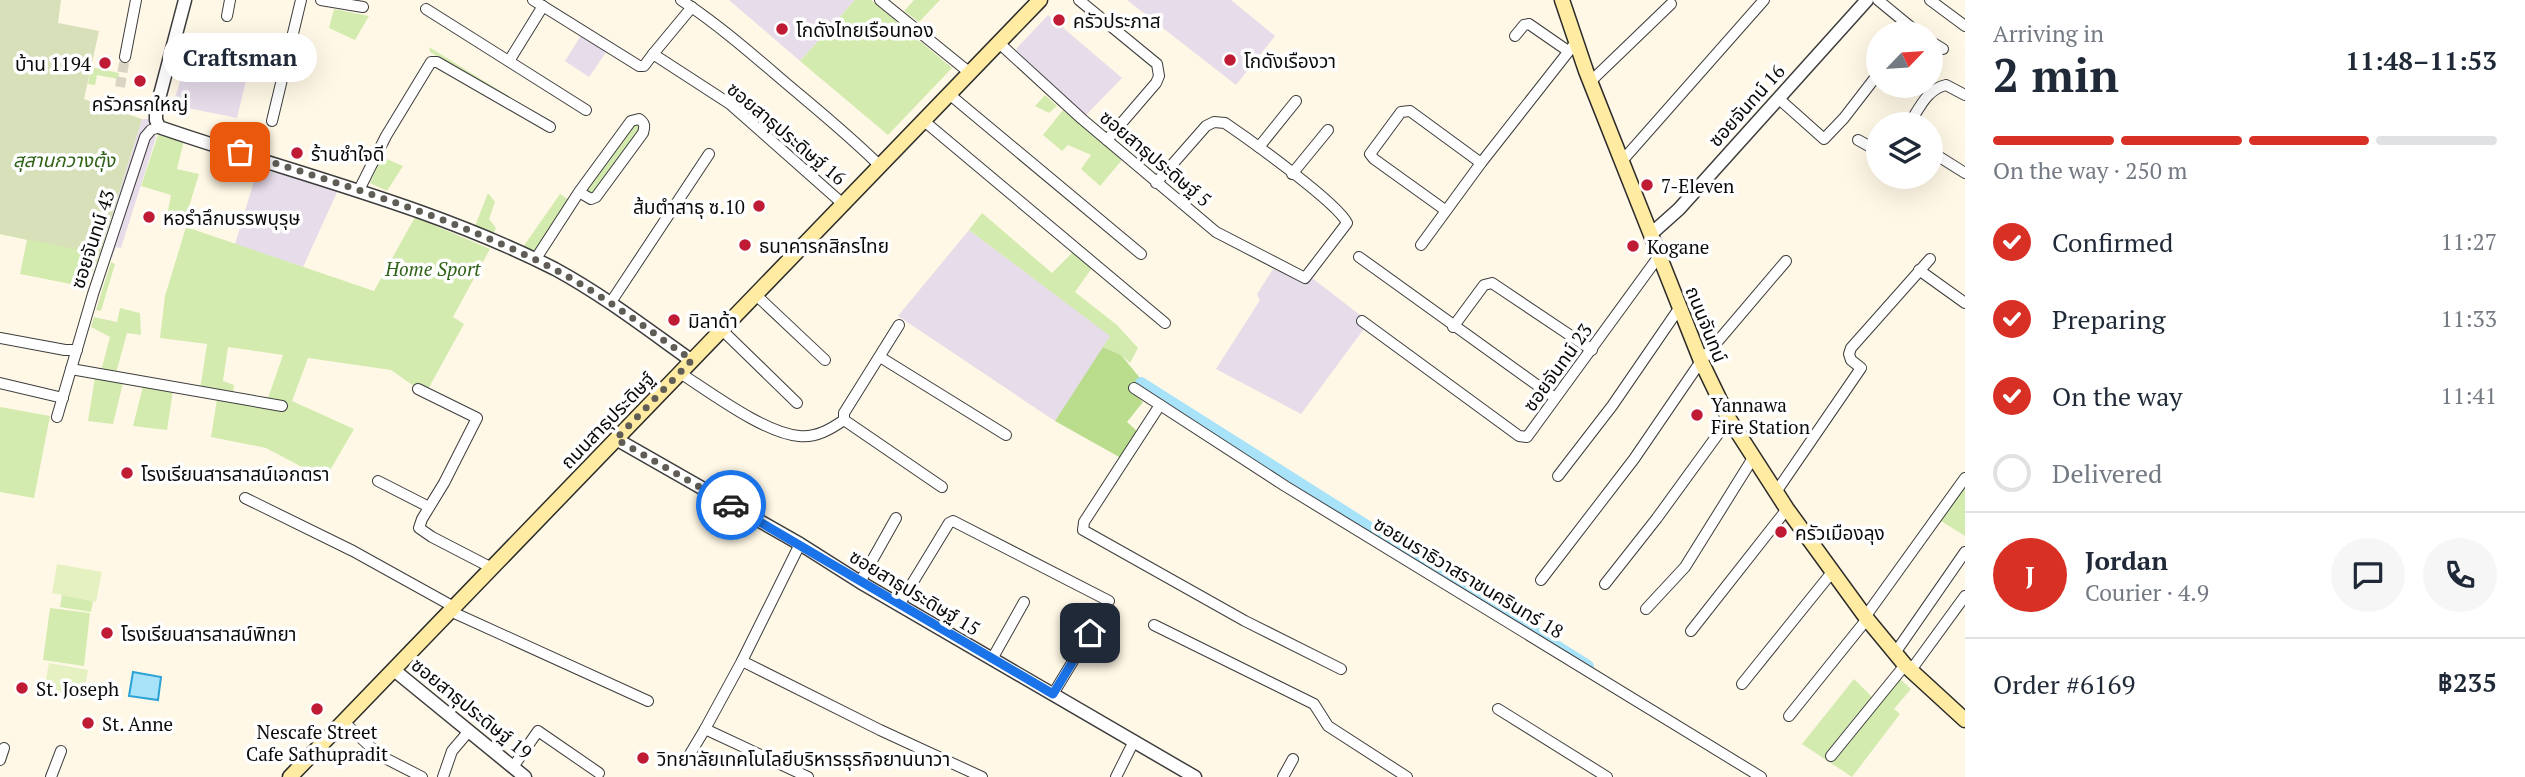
<!DOCTYPE html>
<meta charset="utf-8">
<style>
body{margin:0;font-family:"PT Serif","Noto Sans Thai",serif;background:#f6f6f7;color:#1f2937;height:100vh;display:flex;flex-direction:column;font-size:26px;white-space:nowrap}
*{box-sizing:border-box;margin:0}
p{font-size:23px;color:#747a83}
.icon{flex:none;width:38px;height:38px;fill:none;stroke:currentColor;stroke-width:2;stroke-linecap:round;stroke-linejoin:round}
.map{position:relative;flex:1;overflow:hidden}
.side{display:flex;flex-direction:column;background:#fff;width:560px}
.side>*{flex:none}
.needle{width:46px;rotate:65deg}
.buttons{position:absolute;left:1866px;top:21px;display:grid;gap:14px}
.buttons a{display:grid;place-items:center;width:77px;height:77px;border-radius:50%;background:#fff;box-shadow:0 7px 28px #0002;font-size:35px}
.pin{position:absolute;display:grid;place-items:center;width:60px;height:60px;color:#fff;margin:-30px;border-radius:14px;box-shadow:0 4px 10px #0006}
.courier{position:absolute;display:grid;place-items:center;width:70px;height:70px;margin:-35px;border:5px solid #1a73e8;border-radius:50%;background:#fff;color:#222;box-shadow:0 2px 9px #0007}
.bubble{position:absolute;height:49px;border-radius:24px;background:#fff;box-shadow:0 7px 28px #0002;font-size:23px;font-weight:600;line-height:49px;text-align:center}
.headline em{font-style:normal;font-weight:600}
.headline div{display:flex;flex-direction:column-reverse}
.headline{display:flex;align-items:center;justify-content:space-between;height:119px;padding:0 28px}
h1{font-size:46px;font-weight:600;line-height:52px}
.bar{display:grid;grid-template-columns:repeat(4,1fr);gap:10px 7px;align-content:center;height:84px;padding:0 28px}
.bar i{height:9px;border-radius:5px;background:#e0e1e3}
.bar .on{background:#d93025}
.bar p{grid-column:span 4}
.line{display:flex;align-items:center;gap:18px;padding:0 28px;border-top:2px solid #e0e1e3}
.line div{flex:1}
.round{display:grid;place-items:center;flex:none;width:74px;height:74px;border-radius:37px;background:#f6f6f7}
ol{padding:0 28px;list-style:none}
li{display:flex;align-items:center;gap:21px;height:77px}
li p{margin-inline-start:auto}
li .icon{padding:7px;border-radius:50%;background:#d93025;color:#fff;stroke-width:4}
li:last-child{color:#747a83}
li i{width:38px;height:38px;border:4px solid #e0e1e3;border-radius:50%}
main{display:flex;flex:1;min-height:0}
.map>svg:first-child{display:block}
.industrial{fill:#e7dcea}
.green{fill:#d4ebaf}
.forest{fill:#b9dc8d}
.cemetery{fill:#d7e0b8}
.pitch{fill:#e5f1c1}
.water{fill:#a8e3fa;stroke:#2ba2d5;stroke-width:2}
.lines{fill:none;stroke-linecap:round;stroke-linejoin:round}
.canal{stroke:#a8e3fa;stroke-width:12}
.minor-tunnel{stroke:#dad4c5;stroke-width:10;stroke-dasharray:10 5;stroke-linecap:butt}
.minor-casing{stroke:#3d3d3d;stroke-width:12}
.tertiary-casing{stroke:#3d3d3d;stroke-width:15}
.secondary-casing{stroke:#2c2c2c;stroke-width:17}
.minor{stroke:#fff;stroke-width:10}
.tertiary{stroke:#fff;stroke-width:12}
.secondary{stroke:#ffeba1;stroke-width:14}
.done{stroke:#605d57;stroke-width:7;stroke-dasharray:0 12.6}
.route{stroke:#1a73e8;stroke-width:9}
.poi-dot{fill:#c01b34;stroke:#fff;stroke-width:2.5}
.labels{text-anchor:middle;dominant-baseline:central;stroke-width:7;stroke-linejoin:round;paint-order:stroke}
.poi-label{font-size:19px;fill:#0a0a0a;stroke:#fff;text-anchor:start}
.street-label{font-size:19px;fill:#0a0a0a;stroke:#fff}
.park-label{font-size:19px;font-style:italic;fill:#2f6318;stroke:#fff}
</style>
<main>
<div class="map">
<svg width="1965" height="777" viewBox="0 0 1965 777">
<rect width="100%" height="100%" fill="#fff8e6"/>
<g class="industrial">
<polygon points="729,0 855,0 800,61"/>
<polygon points="1127,0 1231,0 1275,36 1236,85"/>
<polygon points="1048,15 1122,78 1085,116 1016,54 1017,48"/>
<polygon points="582,34 607,51 589,77 565,61"/>
<polygon points="191,45 251,60 237,118 173,105"/>
<polygon points="142,119 149,119 156,137 121,248 116,247 112,258 100,254"/>
<polygon points="258,168 338,190 303,267 235,244"/>
<polygon points="969,230 1111,336 1055,421 898,316"/>
<polygon points="1273,269 1304,282 1312,278 1369,322 1301,414 1216,369 1260,300 1257,294"/>
</g>
<g class="green">
<polygon points="855,0 871,0 952,68 888,135 800,61"/>
<polygon points="914,0 940,0 919,22 904,11"/>
<polygon points="334,9 369,16 355,40 329,28"/>
<polygon points="429,47 547,120 522,108 430,52"/>
<polygon points="91,67 119,73 118,79 97,75 95,85 88,84"/>
<polygon points="1045,95 1057,106 1049,113 1035,106"/>
<polygon points="1063,110 1122,160 1100,186 1081,169 1091,155 1068,145 1062,151 1043,135"/>
<polygon points="635,122 642,127 594,193 589,195 586,192 587,189"/>
<polygon points="158,135 184,141 177,169 199,174 183,226 166,221 171,195 141,186"/>
<polygon points="382,157 403,166 387,191 370,183"/>
<polygon points="488,193 495,202 489,219 496,228 493,235 475,226"/>
<polygon points="560,194 569,200 535,253 523,247"/>
<polygon points="0,212 90,252 100,254 86,287 20,274 27,240 0,234"/>
<polygon points="982,213 1052,273 1074,251 1092,268 1075,292 1117,325 1138,348 1130,363 1121,355 1103,347 1110,336 969,230"/>
<polygon points="415,217 490,249 453,317 464,324 427,391 418,389 391,370 308,358 292,401 354,429 325,479 266,448 211,437 217,399 286,410 287,404 267,401 283,355 228,347 223,381 234,385 233,395 200,390 207,344 160,338 165,296 186,227 374,291"/>
<polygon points="111,262 115,264 101,311 96,310"/>
<polygon points="120,308 140,313 141,335 127,333 116,373 101,371 110,337 91,327 94,317 117,322"/>
<polygon points="95,377 123,383 113,424 88,421"/>
<polygon points="143,386 173,391 167,430 133,426"/>
<polygon points="0,407 50,416 34,498 0,492"/>
<polygon points="1965,486 1965,536 1941,521"/>
<polygon points="62,595 93,601 91,612 60,607"/>
<polygon points="50,608 90,613 84,666 43,660"/>
<polygon points="1899,678 1911,689 1894,709 1900,714 1852,777 1802,744 1854,679 1877,702"/>
</g>
<polygon class="forest" points="1103,347 1121,355 1140,378 1131,391 1143,402 1127,422 1137,431 1121,458 1055,421"/>
<polygon class="cemetery" points="0,0 61,0 58,23 99,31 84,99 142,119 100,254 0,234"/>
<g class="pitch">
<polygon points="57,564 102,572 96,602 52,593"/>
<polygon points="49,663 88,670 83,697 44,690"/>
</g>
<polygon class="water" points="133,672 161,677 158,700 129,696"/>
<g class="lines">
<polyline class="canal" points="1141,383 1588,666"/>
<polyline class="minor-tunnel" points="120,87 125,57"/>
<g class="minor-casing">
<g id="minor">
<polyline points="321,0 363,7"/>
<polyline points="533,0 639,66 644,66 653,54 730,104 843,204"/>
<path d="M681,0c38,25 72,55 106,84 32,27 64,53 93,82"/>
<polyline points="880,0 970,73"/>
<polyline points="1079,0 1157,64 1159,76 1156,83 1107,140"/>
<polyline points="1878,0 1918,33"/>
<polyline points="1930,0 1965,26"/>
<polyline points="426,9 586,110"/>
<polyline points="227,16 230,0"/>
<polyline points="1515,36 1524,25 1529,24 1568,51"/>
<polyline points="1930,41 1943,49"/>
<path d="M999,43l83,76 134,113 89,46 42,-55c-9,-20 -100,-85 -122,-100l-11,-1 -8,4 -50,57"/>
<polyline points="653,54 692,7"/>
<polyline points="125,57 136,0"/>
<polyline points="509,61 543,6"/>
<polyline points="1590,82 1671,4"/>
<polyline points="949,94 1141,254"/>
<polyline points="1778,98 1824,139 1844,118 1878,74"/>
<polyline points="272,121 301,0"/>
<polyline points="924,121 1165,323"/>
<path d="M1909,124c10,-15 18,-35 37,-39l19,10"/>
<polyline points="1858,140 1878,151"/>
<polyline points="1259,147 1296,101"/>
<polyline points="1930,151 1965,173"/>
<polyline points="1622,161 1764,0"/>
<polyline points="1292,174 1328,130"/>
<polyline points="359,190 386,136 431,62 437,62 550,127"/>
<polyline points="1445,210 1374,159 1370,154 1401,112 1410,111 1481,163"/>
<polyline points="1421,245 1481,163 1576,42"/>
<polyline points="1359,257 1555,398"/>
<path d="M535,260l44,-68 52,-71 8,-2c6,4 6,7 4,14l-47,64 -5,2 -12,-7"/>
<polyline points="1919,270 1965,303"/>
<polyline points="756,295 825,360"/>
<polyline points="611,302 709,154"/>
<polyline points="1362,321 1519,436 1527,437 1659,256"/>
<polyline points="899,325 844,413 844,420 942,487"/>
<polyline points="1453,327 1484,285 1492,283 1592,350"/>
<polyline points="722,330 797,403"/>
<polyline points="0,338 65,350 77,350"/>
<polyline points="880,357 1006,435"/>
<polyline points="71,369 282,406"/>
<path d="M680,373c30,19 84,60 119,63 17,2 32,-7 45,-16"/>
<polyline points="0,383 63,398"/>
<polyline points="1134,388 1285,486 1761,777"/>
<polyline points="418,389 477,418 444,483 422,519 419,528 432,537 492,568"/>
<polyline points="1160,405 1084,522 1083,530 1245,621 1341,669"/>
<polyline points="57,417 93,294 145,137 151,130 159,127"/>
<polyline points="1558,476 1612,406 1680,307"/>
<polyline points="378,481 429,507"/>
<polyline points="1776,492 1861,368 1851,360 1849,354 1851,348 1930,259"/>
<polyline points="245,498 353,551 454,607"/>
<polyline points="800,544 742,661 705,729 808,777"/>
<polyline points="1541,580 1634,459 1701,361 1786,261"/>
<polyline points="860,582 896,518"/>
<polyline points="1605,584 1657,518 1729,419"/>
<polyline points="899,605 949,523 953,521 1109,601"/>
<polyline points="1646,609 1685,567 1753,458"/>
<polyline points="450,611 648,701"/>
<polyline points="1865,617 1965,478"/>
<polyline points="1154,625 1314,704 1328,726 1407,777"/>
<polyline points="1691,631 1787,509"/>
<polyline points="1895,653 1965,552"/>
<polyline points="992,659 1024,602"/>
<polyline points="742,661 880,730 982,777"/>
<polyline points="1911,670 1965,596"/>
<polyline points="1742,684 1833,571"/>
<polyline points="1053,694 1090,633"/>
<polyline points="1498,709 1607,777"/>
<polyline points="1789,716 1867,619"/>
<polyline points="343,721 379,755 422,777"/>
<polyline points="690,754 705,729"/>
<polyline points="1831,756 1905,665"/>
<polyline points="0,760 4,748"/>
<polyline points="513,767 538,731 599,773"/>
<polyline points="51,777 61,751"/>
<polyline points="443,777 452,751 469,731"/>
<polyline points="1116,777 1134,741"/>
<polyline points="1283,777 1293,759"/>
</g>
</g>
<g class="tertiary-casing">
<g id="tertiary">
<path d="M185,0l-29,110v10l3,7c133,46 270,78 396,142 48,26 92,60 137,92"/>
<polyline points="1651,234 1679,209 1867,0"/>
<polyline points="616,439 800,544 860,582 1195,777"/>
<polyline points="394,670 525,777"/>
</g>
</g>
<g class="secondary-casing">
<g id="secondary">
<polyline points="1562,0 1586,71 1701,361 1729,419 1787,509 1867,619 1905,665 1965,720"/>
<polyline points="290,777 1040,0"/>
</g>
</g>
<use href="#minor" class="minor"/>
<use href="#tertiary" class="tertiary"/>
<use href="#secondary" class="secondary"/>
</g>
<g class="lines">
<path class="done" d="M240,152c106,34 215,66 314,117 49,26 93,60 138,91l-76,79 115,66"/>
<polyline class="route" points="731,505 1053,694 1090,633"/>
</g>
<g class="poi-dot">
<circle cx="1059" cy="20" r="7"/>
<circle cx="782" cy="29" r="7"/>
<circle cx="1230" cy="60" r="7"/>
<circle cx="105" cy="63" r="7"/>
<circle cx="140" cy="81" r="7"/>
<circle cx="297" cy="153" r="7"/>
<circle cx="1647" cy="185" r="7"/>
<circle cx="759" cy="206" r="7"/>
<circle cx="149" cy="217" r="7"/>
<circle cx="745" cy="245" r="7"/>
<circle cx="1633" cy="246" r="7"/>
<circle cx="674" cy="320" r="7"/>
<circle cx="1697" cy="415" r="7"/>
<circle cx="127" cy="473" r="7"/>
<circle cx="1781" cy="532" r="7"/>
<circle cx="107" cy="633" r="7"/>
<circle cx="22" cy="688" r="7"/>
<circle cx="317" cy="709" r="7"/>
<circle cx="88" cy="723" r="7"/>
<circle cx="643" cy="758" r="7"/>
</g>
<g class="labels">
<g class="poi-label">
<text x="1073" y="20">ครัวประภาส</text>
<text x="796" y="29">โกดังไทยเรือนทอง</text>
<text x="1244" y="60">โกดังเรืองวา</text>
<text x="91" y="63" text-anchor="end">บ้าน 1194</text>
<text x="140" y="103" text-anchor="middle">ครัวครกใหญ่</text>
<text x="311" y="153">ร้านชำใจดี</text>
<text x="1661" y="185">7-Eleven</text>
<text x="745" y="206" text-anchor="end">ส้มตำสาธุ ซ.10</text>
<text x="163" y="217">หอรำลึกบรรพบุรุษ</text>
<text x="759" y="245">ธนาคารกสิกรไทย</text>
<text x="1647" y="246">Kogane</text>
<text x="688" y="320">มิลาด้า</text>
<text x="1711" y="404">Yannawa<tspan x="1711" dy="22">Fire Station</tspan></text>
<text x="141" y="473">โรงเรียนสารสาสน์เอกตรา</text>
<text x="1795" y="532">ครัวเมืองลุง</text>
<text x="121" y="633">โรงเรียนสารสาสน์พิทยา</text>
<text x="36" y="688">St. Joseph</text>
<text x="102" y="723">St. Anne</text>
<text x="317" y="731" text-anchor="middle">Nescafe Street<tspan x="317" dy="22">Cafe Sathupradit</tspan></text>
<text x="657" y="758">วิทยาลัยเทคโนโลยีบริหารธุรกิจยานนาวา</text>
</g>
<g class="street-label">
<text transform="translate(1746 105) rotate(-48)">ซอยจันทน์ 16</text>
<text transform="translate(787 133) rotate(40)">ซอยสาธุประดิษฐ์ 16</text>
<text transform="translate(1156 158) rotate(40)">ซอยสาธุประดิษฐ์ 5</text>
<text transform="translate(92 239) rotate(-72)">ซอยจันทน์ 43</text>
<text transform="translate(1707 324) rotate(68)">ถนนจันทน์</text>
<text transform="translate(1557 367) rotate(-54)">ซอยจันทน์ 23</text>
<text transform="translate(607 420) rotate(-46)">ถนนสาธุประดิษฐ์</text>
<text transform="translate(1469 577) rotate(31)">ซอยนราธิวาสราชนครินทร์ 18</text>
<text transform="translate(915 592) rotate(31)">ซอยสาธุประดิษฐ์ 15</text>
<text transform="translate(472 708) rotate(39)">ซอยสาธุประดิษฐ์ 19</text>
</g>
<g class="park-label">
<text x="64" y="159">สุสานกวางตุ้ง</text>
<text x="433" y="268">Home Sport</text>
</g>
</g>
</svg>
<div class="buttons">
<a><svg class="needle" viewBox="-14 -14 28 28"><path d="M0-13l5 13h-10z" fill="#e53935"/><path d="M0 13l5-13h-10z" fill="#747a83"/></svg></a>
<a><svg class="icon" aria-label="layers" viewBox="0 0 24 24"><path d="M12 4l9 5-9 5-9-5zM3 14l9 5 9-5"/></svg></a>
</div>
<div class="pin" style="left:240px;top:152px;background:#ea580c"><svg class="icon" aria-label="bag" viewBox="0 0 24 24"><path d="M5 8h14l-1 12H6zM9 8a3 3 0 0 1 6 0"/></svg></div>
<div class="pin" style="left:1090px;top:633px;background:#1f2937"><svg class="icon" aria-label="home" viewBox="0 0 24 24"><path d="M3 11l9-7 9 7M6 9v11h12V9"/></svg></div>
<div class="courier" style="left:731px;top:505px"><svg class="icon" aria-label="car" viewBox="0 0 24 24"><path d="M5 17H2v-5l4-1 3-4h7l3 4 3 1v5h-3M9 17h6M6 11h13"/><circle cx="7" cy="17" r="2"/><circle cx="17" cy="17" r="2"/></svg></div>
<div class="bubble" style="left:163px;top:33px;width:154px">Craftsman</div>
</div>
<section class="side">
<div class="headline"><div><h1>2 min</h1><p>Arriving in</p></div><em>11:48–11:53</em></div>
<div class="bar"><i class="on"></i><i class="on"></i><i class="on"></i><i></i><p>On the way · 250 m</p></div>
<ol>
<li><svg class="icon" aria-label="check" viewBox="0 0 24 24"><path d="M5 12l5 5 9-10"/></svg>Confirmed<p>11:27</p></li>
<li><svg class="icon" aria-label="check" viewBox="0 0 24 24"><path d="M5 12l5 5 9-10"/></svg>Preparing<p>11:33</p></li>
<li><svg class="icon" aria-label="check" viewBox="0 0 24 24"><path d="M5 12l5 5 9-10"/></svg>On the way<p>11:41</p></li>
<li><i></i>Delivered</li>
</ol>
<div class="line" style="height:126px"><b class="round" style="background:#d93025;color:#fff">J</b><div><b>Jordan</b><p>Courier · 4.9</p></div><a class="round"><svg class="icon" aria-label="chat" viewBox="0 0 24 24"><path d="M4 5h16v11H9l-5 4z"/></svg></a><a class="round"><svg class="icon" aria-label="phone" viewBox="0 0 24 24"><path d="M5 4h4l2 5-3 2q2 4 5 5l2-3 5 2v4C11 20 4 13 5 4z"/></svg></a></div>
<div class="line" style="height:91px"><div>Order #6169</div><b>฿235</b></div>
</section>
</main>
